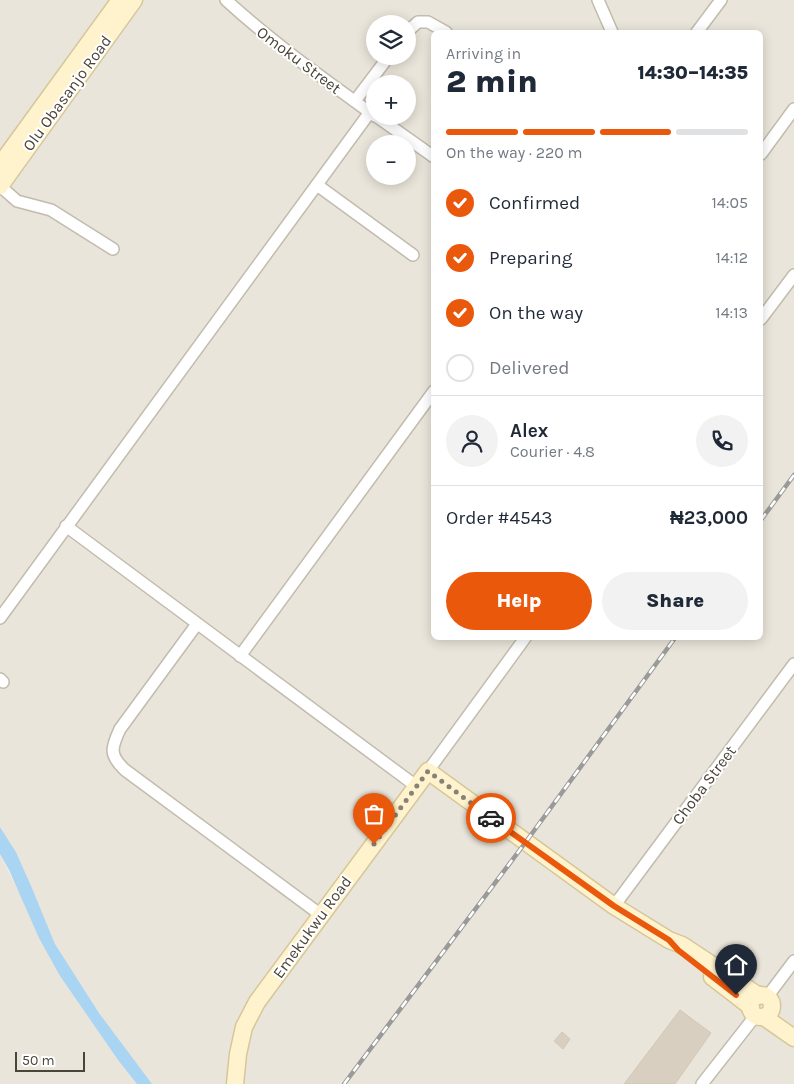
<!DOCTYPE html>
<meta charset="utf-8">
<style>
body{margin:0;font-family:Karla,sans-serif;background:#f2f2f3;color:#1f2937;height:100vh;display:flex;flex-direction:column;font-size:19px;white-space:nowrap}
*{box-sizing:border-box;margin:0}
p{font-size:16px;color:#747a83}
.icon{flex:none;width:28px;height:28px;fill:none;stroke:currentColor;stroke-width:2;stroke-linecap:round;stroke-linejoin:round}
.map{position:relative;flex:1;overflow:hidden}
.details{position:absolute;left:431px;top:30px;width:332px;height:610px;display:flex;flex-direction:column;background:#fff;border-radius:8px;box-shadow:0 2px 12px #0003}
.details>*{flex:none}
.buttons{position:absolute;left:366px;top:15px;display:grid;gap:10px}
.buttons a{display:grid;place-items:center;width:50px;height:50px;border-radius:50%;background:#fff;box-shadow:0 2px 12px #0003;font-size:25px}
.scale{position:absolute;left:15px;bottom:12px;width:70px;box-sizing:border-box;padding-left:5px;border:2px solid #4b4439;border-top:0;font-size:14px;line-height:18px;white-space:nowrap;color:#4b4439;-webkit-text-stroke:4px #fff;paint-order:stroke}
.pin{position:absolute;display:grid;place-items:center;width:42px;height:42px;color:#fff;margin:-51px -21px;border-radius:50% 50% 50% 0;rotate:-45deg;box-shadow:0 0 5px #0007}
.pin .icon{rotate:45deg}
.courier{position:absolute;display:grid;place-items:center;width:50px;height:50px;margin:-25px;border:4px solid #ea580c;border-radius:50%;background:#fff;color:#222;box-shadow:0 1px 6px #0007}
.summary em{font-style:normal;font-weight:800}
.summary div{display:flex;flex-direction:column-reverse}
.summary{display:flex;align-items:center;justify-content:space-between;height:85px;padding:0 15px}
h1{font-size:32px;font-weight:800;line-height:38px}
.bar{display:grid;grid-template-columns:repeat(4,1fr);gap:8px 5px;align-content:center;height:60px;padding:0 15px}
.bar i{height:6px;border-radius:4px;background:#e0e1e3}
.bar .on{background:#ea580c}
.bar p{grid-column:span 4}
.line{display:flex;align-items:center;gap:12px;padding:0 15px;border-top:1px solid #e0e1e3}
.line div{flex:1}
.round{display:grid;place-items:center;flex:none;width:52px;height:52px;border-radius:26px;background:#f2f2f3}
ol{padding:0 15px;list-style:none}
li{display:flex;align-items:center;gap:15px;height:55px}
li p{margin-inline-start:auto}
li .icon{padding:5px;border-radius:50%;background:#ea580c;color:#fff;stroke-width:4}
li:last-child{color:#747a83}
li i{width:28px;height:28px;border:2px solid #e0e1e3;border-radius:50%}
.cta{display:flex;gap:10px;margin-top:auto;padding:10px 15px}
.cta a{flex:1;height:58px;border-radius:30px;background:#ea580c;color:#fff;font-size:20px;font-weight:800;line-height:58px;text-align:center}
.cta a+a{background:#f2f2f3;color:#1f2937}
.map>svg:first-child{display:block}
.residential{fill:#eae5da;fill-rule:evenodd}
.water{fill:#a9d4f2}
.building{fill:#d8cfc1;stroke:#d3c7b4}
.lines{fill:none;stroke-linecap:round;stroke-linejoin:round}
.street-casing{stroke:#c2bbae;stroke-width:14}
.secondary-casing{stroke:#d6c79b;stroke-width:19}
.street{stroke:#fff;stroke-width:11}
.secondary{stroke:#fff3cd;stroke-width:16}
.rail-casing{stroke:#9a9a9a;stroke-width:4.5}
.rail{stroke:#fff;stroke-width:2.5;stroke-dasharray:8;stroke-linecap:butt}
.done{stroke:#878178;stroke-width:5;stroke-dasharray:0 9}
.route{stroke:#ea580c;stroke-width:6}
.labels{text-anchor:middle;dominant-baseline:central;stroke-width:4;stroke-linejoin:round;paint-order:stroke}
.street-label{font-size:16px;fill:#4b4439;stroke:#fff}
</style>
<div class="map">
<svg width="794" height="1084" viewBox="0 0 794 1084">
<rect width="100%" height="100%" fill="#f6f3ec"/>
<g class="residential">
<path d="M0,0h794v1084h-642l-10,-12 -43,-59 -44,-69 -23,-56 -16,-36 -16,-25zM375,24h33v32h-33zM434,32h327v606h-327zM375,84h33v32h-33zM375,144h33v32h-33z"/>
<polygon points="0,854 60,976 118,1060 137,1084 0,1084"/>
</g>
<polygon class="water" points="0,827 16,852 32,888 55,944 99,1013 152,1084 137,1084 118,1060 60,976 39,938 9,870 0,854"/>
<g class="building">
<polygon points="680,1010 711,1033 675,1084 624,1084"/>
<polygon points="562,1032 570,1039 563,1049 554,1041"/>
</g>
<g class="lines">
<g class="street-casing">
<g id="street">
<path d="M226,0c47,43 98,79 149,116"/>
<polyline points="598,0 612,32"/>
<polyline points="408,31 418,22 428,22 446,32"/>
<polyline points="697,32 721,0"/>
<polyline points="355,101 389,56"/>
<polyline points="376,116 434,157"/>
<polyline points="761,154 794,109"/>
<polyline points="317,185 413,255"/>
<polyline points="0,186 17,201 51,210 113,249"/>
<polyline points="761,319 794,275"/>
<polyline points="66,526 416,786"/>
<polyline points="0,618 370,112"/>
<path d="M197,624l-77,105c-9,19 -11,26 5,41l196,145"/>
<polyline points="240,656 434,391"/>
<polyline points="0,679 3,682"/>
<polyline points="428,771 525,638"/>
<polyline points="614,906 794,664"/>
<polyline points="767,997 794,961"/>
<polyline points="702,1084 756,1015"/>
</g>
</g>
<g class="secondary-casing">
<g id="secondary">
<polyline points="0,165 120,0"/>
<polyline points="0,186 134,0"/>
<polyline points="712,977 751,1007"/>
<circle cx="761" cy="1006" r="11"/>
<polyline points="764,1017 794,1038"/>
<polyline points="235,1084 238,1054 244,1027 257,1002 428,771 614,906 669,940 682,945 759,996"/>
</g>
</g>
<use href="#street" class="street"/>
<use href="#secondary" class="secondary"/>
<g class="rail-casing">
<g id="rail">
<polyline points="761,520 794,475"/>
<polyline points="344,1084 525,843 675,638"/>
</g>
</g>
<use href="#rail" class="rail"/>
</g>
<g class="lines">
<polyline class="done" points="374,844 428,771 491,818"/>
<polyline class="route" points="491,818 614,906 669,940 678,950 736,995"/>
</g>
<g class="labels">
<g class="street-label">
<text transform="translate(299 60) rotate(37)">Omoku Street</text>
<text transform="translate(67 93) rotate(-54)">Olu Obasanjo Road</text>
<text transform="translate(704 785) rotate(-53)">Choba Street</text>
<text transform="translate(312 927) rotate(-54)">Emekukwu Road</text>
</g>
</g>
</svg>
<div class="buttons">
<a><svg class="icon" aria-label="layers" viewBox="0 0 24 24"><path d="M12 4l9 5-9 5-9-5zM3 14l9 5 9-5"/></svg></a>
<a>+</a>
<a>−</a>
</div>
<div class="scale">50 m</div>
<div class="pin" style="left:374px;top:844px;background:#ea580c"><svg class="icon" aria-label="bag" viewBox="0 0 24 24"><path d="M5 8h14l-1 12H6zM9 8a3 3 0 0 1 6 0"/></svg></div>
<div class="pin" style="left:736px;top:995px;background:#1f2937"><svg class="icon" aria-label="home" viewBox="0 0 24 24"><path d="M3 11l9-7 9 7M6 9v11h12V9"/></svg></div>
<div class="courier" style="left:491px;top:818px"><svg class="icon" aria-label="car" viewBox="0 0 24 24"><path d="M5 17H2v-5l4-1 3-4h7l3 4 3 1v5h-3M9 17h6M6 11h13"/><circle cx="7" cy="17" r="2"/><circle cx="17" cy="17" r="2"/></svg></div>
<section class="details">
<div class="summary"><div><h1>2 min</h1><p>Arriving in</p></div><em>14:30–14:35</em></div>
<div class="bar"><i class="on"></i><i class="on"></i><i class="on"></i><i></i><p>On the way · 220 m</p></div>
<ol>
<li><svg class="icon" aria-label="check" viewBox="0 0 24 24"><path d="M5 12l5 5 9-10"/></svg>Confirmed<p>14:05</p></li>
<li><svg class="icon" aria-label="check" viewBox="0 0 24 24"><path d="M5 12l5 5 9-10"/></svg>Preparing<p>14:12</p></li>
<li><svg class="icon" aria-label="check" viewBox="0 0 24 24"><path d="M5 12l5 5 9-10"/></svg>On the way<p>14:13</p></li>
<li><i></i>Delivered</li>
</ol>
<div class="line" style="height:90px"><a class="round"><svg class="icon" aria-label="person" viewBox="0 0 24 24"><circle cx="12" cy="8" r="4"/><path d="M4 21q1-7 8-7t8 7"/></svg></a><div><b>Alex</b><p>Courier · 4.8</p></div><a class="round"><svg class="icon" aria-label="phone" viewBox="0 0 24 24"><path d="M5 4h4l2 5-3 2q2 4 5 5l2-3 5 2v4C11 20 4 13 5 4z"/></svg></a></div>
<div class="line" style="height:65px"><div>Order #4543</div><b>₦23,000</b></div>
<div class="cta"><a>Help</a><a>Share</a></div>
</section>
</div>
